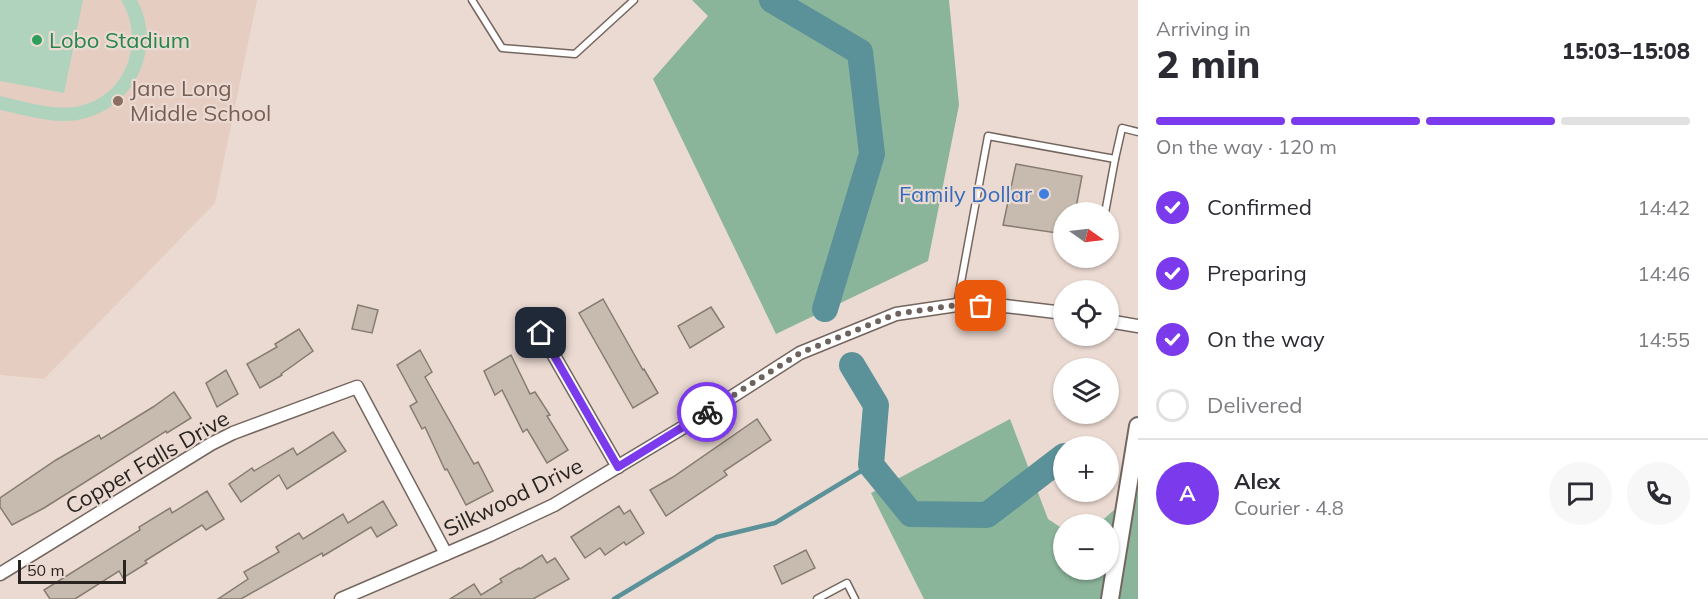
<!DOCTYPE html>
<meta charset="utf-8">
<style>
body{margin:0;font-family:Mulish,sans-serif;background:#f7f7f7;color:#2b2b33;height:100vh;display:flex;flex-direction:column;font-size:22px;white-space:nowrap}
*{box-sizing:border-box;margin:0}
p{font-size:20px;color:#7c7c81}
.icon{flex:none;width:33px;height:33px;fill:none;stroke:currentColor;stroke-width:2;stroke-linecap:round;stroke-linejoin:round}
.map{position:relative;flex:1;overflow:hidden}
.details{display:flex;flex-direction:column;background:#fff;width:570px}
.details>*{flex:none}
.needle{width:39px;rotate:104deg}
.controls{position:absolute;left:1053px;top:202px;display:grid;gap:12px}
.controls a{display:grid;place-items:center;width:66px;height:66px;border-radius:50%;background:#fff;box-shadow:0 2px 4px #0004;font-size:30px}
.scale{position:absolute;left:18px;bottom:15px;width:108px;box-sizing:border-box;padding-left:6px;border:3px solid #2a2421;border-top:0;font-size:16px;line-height:21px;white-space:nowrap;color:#2a2421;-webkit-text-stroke:4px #ebdad2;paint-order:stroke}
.pin{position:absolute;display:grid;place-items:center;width:51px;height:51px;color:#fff;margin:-26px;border-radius:12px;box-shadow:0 3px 9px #0006}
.courier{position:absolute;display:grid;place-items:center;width:60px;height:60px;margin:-30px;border:4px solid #7c3aed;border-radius:50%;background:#fff;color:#222;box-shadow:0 2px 8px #0007}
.summary em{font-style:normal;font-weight:800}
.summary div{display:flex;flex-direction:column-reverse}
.summary{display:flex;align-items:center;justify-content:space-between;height:102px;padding:0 18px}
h1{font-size:39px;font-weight:800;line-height:45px}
.bar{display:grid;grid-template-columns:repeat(4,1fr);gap:9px 6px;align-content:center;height:72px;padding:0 18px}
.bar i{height:8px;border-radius:4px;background:#e1e1e2}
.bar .current{background:#7c3aed}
.bar p{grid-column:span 4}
.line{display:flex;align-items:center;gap:15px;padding:0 18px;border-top:2px solid #e1e1e2}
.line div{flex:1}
.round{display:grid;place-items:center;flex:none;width:63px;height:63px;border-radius:32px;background:#f7f7f7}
ol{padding:0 18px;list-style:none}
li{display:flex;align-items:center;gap:18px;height:66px}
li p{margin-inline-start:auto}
li .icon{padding:6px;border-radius:50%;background:#7c3aed;color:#fff;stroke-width:4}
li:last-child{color:#7c7c81}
li i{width:33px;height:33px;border:3px solid #e1e1e2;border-radius:50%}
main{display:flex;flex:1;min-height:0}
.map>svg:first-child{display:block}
.built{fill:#e5cdc1}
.green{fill:#b0d3bd}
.forest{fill:#8bb59b}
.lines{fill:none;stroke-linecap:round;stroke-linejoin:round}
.stream{stroke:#5b9299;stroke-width:4.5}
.river{stroke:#5b9299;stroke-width:26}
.building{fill:#c6bbae;stroke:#867c70;stroke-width:1.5}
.lane-casing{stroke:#74665f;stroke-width:9}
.street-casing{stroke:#74665f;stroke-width:15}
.secondary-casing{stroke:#74665f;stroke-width:20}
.lane{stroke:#fff;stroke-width:6}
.street{stroke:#fff;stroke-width:12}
.secondary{stroke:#fff;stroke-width:16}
.done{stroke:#6e645f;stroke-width:6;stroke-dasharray:0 10.8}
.route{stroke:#7c3aed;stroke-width:8}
.leisure-dot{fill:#2e9e5b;stroke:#ebdad2;stroke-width:2}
.education-dot{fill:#8d6e63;stroke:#ebdad2;stroke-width:2}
.shop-dot{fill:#3f7fe0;stroke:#ebdad2;stroke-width:2}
.labels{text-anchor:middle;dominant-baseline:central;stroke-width:4.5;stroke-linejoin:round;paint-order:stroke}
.leisure-label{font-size:22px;fill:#27864d;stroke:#ebdad2;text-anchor:start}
.education-label{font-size:22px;fill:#785e54;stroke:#ebdad2;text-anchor:start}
.shop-label{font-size:22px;fill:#366cbe;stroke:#ebdad2;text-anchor:end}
.street-label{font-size:22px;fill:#2a2421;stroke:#ebdad2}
</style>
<main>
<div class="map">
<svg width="1138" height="599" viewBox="0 0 1138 599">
<rect width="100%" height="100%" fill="#ebdad2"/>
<polygon class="built" points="0,0 257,0 215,203 44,379 0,375"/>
<g class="green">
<polygon points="0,0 83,0 64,93 0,81"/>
<path d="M121,0h16c27,49 -5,112 -60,120 -25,4 -52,-5 -77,-10v-14c23,5 50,14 74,11 51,-7 73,-65 47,-107z"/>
</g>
<g class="forest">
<polygon points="692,0 949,0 959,105 928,261 776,334 653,79 708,16"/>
<polygon points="1010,419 1048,519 1063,529 1064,570 1108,570 1108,525 1097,525 1138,489 1138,599 924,599 871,493"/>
</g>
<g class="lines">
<polyline class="stream" points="614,599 717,537 775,523 871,465"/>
<g class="river">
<polyline points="772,0 860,52 872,154 825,309"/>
<polyline points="852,365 876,405 871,465 911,514 987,515 1064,456"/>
</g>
</g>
<g class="building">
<polygon points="1016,164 1082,176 1075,213 1064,213 1064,234 1003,225"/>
<polygon points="603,299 643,370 644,369 658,393 633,408 579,313"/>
<polygon points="358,305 378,310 372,333 352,329"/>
<polygon points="711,307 724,327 690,348 678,326"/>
<polygon points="299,329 313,351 281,374 282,375 260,388 247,364 277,347 275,344"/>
<polygon points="420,350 432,372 425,377 474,464 478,462 493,491 466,505 447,469 445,470 425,427 422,429 410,406 417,402 397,365"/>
<polygon points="511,355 530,394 535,392 550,415 547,416 568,450 547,463 527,429 523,432 502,390 495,395 484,371"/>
<polygon points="226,370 238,394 217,407 206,383"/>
<polygon points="174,392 191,418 167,433 166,431 44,508 12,525 0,507 0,498 56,460 99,435 101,439 153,407"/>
<polygon points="757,419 771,440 724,471 727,475 666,516 650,490 673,477"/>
<polygon points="333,432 346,451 287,489 279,475 241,502 229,484 252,468 254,471 293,448 297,455"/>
<polygon points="207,491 224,519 206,530 202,525 145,561 147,563 123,578 119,571 75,599 50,599 44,590 140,530 139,527 170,508 172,513"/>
<polygon points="383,501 397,525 377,537 371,527 323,556 322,553 241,599 218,599 248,579 244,572 279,552 276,547 299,533 303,539 343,514 348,523"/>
<polygon points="619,506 624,514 630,510 644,533 626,545 624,542 605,555 600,548 585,558 571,537"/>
<polygon points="806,550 815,568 782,584 774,566"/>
<polygon points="542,555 547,563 555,558 569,579 533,599 450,599 474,584 481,595 502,582 500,579 519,568 520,569"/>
</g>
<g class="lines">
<g class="lane-casing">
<g id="lane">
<polyline points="472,0 502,48 575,54 634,0"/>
<polyline points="1105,213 1115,159"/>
<polyline points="957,304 988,136 1115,159 1122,128 1138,132"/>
<polyline points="817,599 847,583 855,599"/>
</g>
</g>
<g class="street-casing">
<g id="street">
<polyline points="1108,321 1138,326"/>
<polyline points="541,333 618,467"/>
<polyline points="0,574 211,444 233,433 357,387 446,554"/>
<polyline points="341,599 490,535 554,505 702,416 800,353 896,314 957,305 1005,306 1064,313"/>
</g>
</g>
<g class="secondary-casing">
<polyline id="secondary" points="1110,599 1138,426"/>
</g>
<use href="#lane" class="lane"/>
<use href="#street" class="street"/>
<use href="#secondary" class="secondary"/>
</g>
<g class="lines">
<polyline class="done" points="707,412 800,353 896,314 957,305 981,306"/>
<polyline class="route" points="541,333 618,467 707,412"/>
</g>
<circle class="leisure-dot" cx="37" cy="40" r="6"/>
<circle class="education-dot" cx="118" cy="101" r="6"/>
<circle class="shop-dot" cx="1044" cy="194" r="6"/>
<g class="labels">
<g class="leisure-label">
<text x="49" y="40">Lobo Stadium</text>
</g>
<g class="education-label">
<text x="130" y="88">Jane Long<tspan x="130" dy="25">Middle School</tspan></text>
</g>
<g class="shop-label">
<text x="1032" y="194">Family Dollar</text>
</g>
<g class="street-label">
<text transform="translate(147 462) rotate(-30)">Copper Falls Drive</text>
<text transform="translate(513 497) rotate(-26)">Silkwood Drive</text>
</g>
</g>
</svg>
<div class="controls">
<a><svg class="needle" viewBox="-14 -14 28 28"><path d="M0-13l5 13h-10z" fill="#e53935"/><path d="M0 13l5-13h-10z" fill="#7c7c81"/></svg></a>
<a><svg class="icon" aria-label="locate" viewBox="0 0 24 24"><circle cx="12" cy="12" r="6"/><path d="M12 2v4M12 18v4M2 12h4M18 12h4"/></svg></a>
<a><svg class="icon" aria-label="layers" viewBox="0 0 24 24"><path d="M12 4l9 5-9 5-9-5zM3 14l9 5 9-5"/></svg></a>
<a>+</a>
<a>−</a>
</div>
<div class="scale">50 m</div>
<div class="pin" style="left:981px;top:306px;background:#ea580c"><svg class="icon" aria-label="bag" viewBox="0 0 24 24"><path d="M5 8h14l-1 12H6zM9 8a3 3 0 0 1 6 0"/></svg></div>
<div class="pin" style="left:541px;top:333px;background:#1f2937"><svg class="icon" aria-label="home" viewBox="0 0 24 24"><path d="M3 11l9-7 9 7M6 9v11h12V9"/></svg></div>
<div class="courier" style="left:707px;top:412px"><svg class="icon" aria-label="bike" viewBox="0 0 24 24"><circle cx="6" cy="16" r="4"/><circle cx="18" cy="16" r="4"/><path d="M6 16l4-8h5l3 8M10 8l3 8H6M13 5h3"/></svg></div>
</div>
<section class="details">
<div class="summary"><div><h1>2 min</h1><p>Arriving in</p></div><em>15:03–15:08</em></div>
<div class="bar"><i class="current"></i><i class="current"></i><i class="current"></i><i></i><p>On the way · 120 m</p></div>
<ol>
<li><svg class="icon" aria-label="check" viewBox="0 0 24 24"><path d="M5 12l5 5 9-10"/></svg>Confirmed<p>14:42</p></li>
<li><svg class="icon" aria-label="check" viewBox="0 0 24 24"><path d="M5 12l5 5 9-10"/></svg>Preparing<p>14:46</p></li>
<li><svg class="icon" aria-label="check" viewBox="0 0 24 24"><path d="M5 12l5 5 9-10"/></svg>On the way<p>14:55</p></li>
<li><i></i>Delivered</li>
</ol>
<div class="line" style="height:108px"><b class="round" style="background:#7c3aed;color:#fff">A</b><div><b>Alex</b><p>Courier · 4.8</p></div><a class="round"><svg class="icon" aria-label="chat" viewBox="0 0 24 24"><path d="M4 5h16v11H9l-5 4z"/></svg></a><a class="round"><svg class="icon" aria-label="phone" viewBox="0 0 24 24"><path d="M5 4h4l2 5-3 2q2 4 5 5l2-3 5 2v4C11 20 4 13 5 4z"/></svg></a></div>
</section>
</main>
